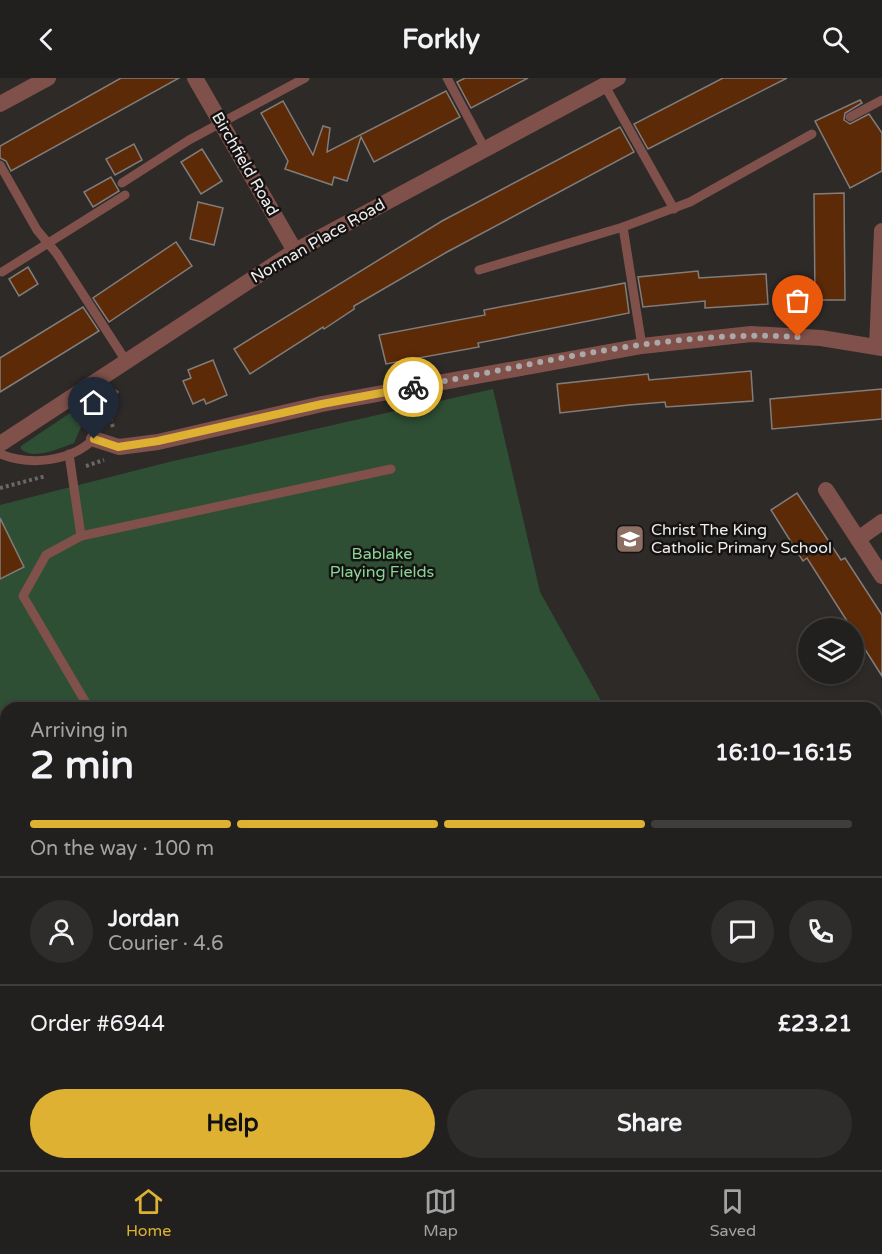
<!DOCTYPE html>
<meta charset="utf-8">
<style>
body{margin:0;font-family:"Varela Round",sans-serif;background:#2e2d2b;color:#f1f3f6;height:100vh;display:flex;flex-direction:column;font-size:22px;white-space:nowrap}
*{box-sizing:border-box;margin:0}
p{font-size:20px;color:#a2a3a4}
.icon{flex:none;width:33px;height:33px;fill:none;stroke:currentColor;stroke-width:2;stroke-linecap:round;stroke-linejoin:round}
.map{position:relative;flex:1;overflow:hidden}
.side{position:absolute;left:0px;top:624px;width:882px;height:468px;display:flex;flex-direction:column;background:#22201e;border-radius:18px 18px 0 0;box-shadow:0 3px 9px #0003,0 0 0 2px #3f3e3c}
.side>*{flex:none}
.buttons{position:absolute;left:798px;top:540px;display:grid;gap:12px}
.buttons a{display:grid;place-items:center;width:66px;height:66px;border-radius:50%;background:#22201e;box-shadow:0 3px 9px #0003,0 0 0 2px #3f3e3c;font-size:30px}
.pin{position:absolute;display:grid;place-items:center;width:51px;height:51px;color:#fff;margin:-62px -26px;border-radius:50% 50% 50% 0;rotate:-45deg;box-shadow:0 0 6px #0007}
.pin .icon{rotate:45deg}
.courier{position:absolute;display:grid;place-items:center;width:60px;height:60px;margin:-30px;border:4px solid #deb133;border-radius:50%;background:#fff;color:#222;box-shadow:0 2px 8px #0007}
.headline em{font-style:normal;font-weight:700}
.headline div{display:flex;flex-direction:column-reverse}
.headline{display:flex;align-items:center;justify-content:space-between;height:102px;padding:0 30px}
h1{font-size:39px;font-weight:700;line-height:45px}
.bar{display:grid;grid-template-columns:repeat(4,1fr);gap:9px 6px;align-content:center;height:72px;padding:0 30px}
.bar i{height:8px;border-radius:4px;background:#3f3e3c}
.bar .current{background:#deb133}
.bar p{grid-column:span 4}
.line{display:flex;align-items:center;gap:15px;padding:0 30px;border-top:2px solid #3f3e3c}
.line div{flex:1}
.round{display:grid;place-items:center;flex:none;width:63px;height:63px;border-radius:32px;background:#2e2d2b}
.action{display:flex;gap:12px;margin-top:auto;padding:12px 30px}
.action a{flex:1;height:69px;border-radius:36px;background:#deb133;color:#111;font-size:24px;font-weight:700;line-height:69px;text-align:center}
.action a+a{background:#2e2d2b;color:#f1f3f6}
header{display:flex;justify-content:space-between;align-items:center;height:78px;padding:0 30px;background:#22201e;font-size:27px;font-weight:700}
.dock{display:flex;justify-content:space-around;align-items:center;height:84px;border-top:2px solid #3f3e3c;background:#22201e;font-size:16px;color:#a2a3a4}
.dock a{display:grid;justify-items:center;gap:3px}
.dock .current{color:#deb133}
.map>svg:first-child{display:block}
.green{fill:#2f4f35}
.building{fill:#5d2a08;stroke:#817d7b;stroke-width:1.5}
.lines{fill:none;stroke-linecap:round;stroke-linejoin:round}
.path{stroke:#6a6765;stroke-width:4;stroke-dasharray:3 3;stroke-linecap:butt}
.service{stroke:#80504a;stroke-width:9}
.minor{stroke:#80504a;stroke-width:16}
.tertiary{stroke:#80504a;stroke-width:16}
.done{stroke:#aba9a7;stroke-width:6;stroke-dasharray:0 10.8}
.route{stroke:#deb133;stroke-width:8}
.labels{text-anchor:middle;dominant-baseline:central;stroke-width:5;stroke-linejoin:round;paint-order:stroke}
.street-label{font-size:16px;fill:#efedec;stroke:#141312}
.poi-label{font-size:16px;fill:#efedec;stroke:#141312;text-anchor:start}
.park-label{font-size:16px;fill:#89d596;stroke:#141312}
</style>
<header><svg class="icon" aria-label="back" viewBox="0 0 24 24"><path d="M15 5l-7 7 7 7"/></svg>Forkly<svg class="icon" aria-label="search" viewBox="0 0 24 24"><circle cx="10" cy="10" r="6"/><path d="M15 15l6 6"/></svg></header>
<div class="map">
<svg width="882" height="1092" viewBox="0 0 882 1092">
<rect width="100%" height="100%" fill="#2d2a28"/>
<g class="green">
<polygon points="493,311 540,514 605,630 6,630 6,1086 758,1086 757,1092 0,1092 0,427 169,384"/>
<path d="M73,333l8,16 -7,16c-14,5 -41,18 -53,6v-3z"/>
</g>
<g class="building">
<polygon points="121,0 179,0 11,93 6,83 0,80 0,68"/>
<polygon points="465,0 528,0 471,30 457,4"/>
<polygon points="723,0 787,0 648,71 634,46"/>
<polygon points="446,13 460,39 374,84 361,59 347,103 334,99 332,107 285,91 288,83 261,35 283,23 313,77 323,48 330,50 327,74"/>
<polygon points="860,22 862,25 845,35 844,42 850,46 869,36 882,55 882,93 850,110 815,43"/>
<polygon points="620,49 634,74 447,174 354,228 354,231 324,251 323,249 250,296 234,271 442,143"/>
<polygon points="134,66 142,82 115,97 106,81"/>
<polygon points="202,71 222,103 201,116 181,84"/>
<polygon points="111,99 119,113 93,129 84,114"/>
<polygon points="844,115 845,222 815,222 814,116"/>
<polygon points="198,124 223,130 214,167 190,161"/>
<polygon points="176,164 192,188 109,244 93,220"/>
<polygon points="28,189 38,206 19,218 9,201"/>
<polygon points="698,193 699,200 766,196 768,226 705,230 705,223 643,229 638,199"/>
<polygon points="625,205 629,235 478,265 479,269 386,286 379,257 485,237 484,232"/>
<polygon points="83,229 99,253 0,314 0,280"/>
<polygon points="213,282 227,317 206,326 204,321 193,326 183,303 191,300 188,292"/>
<polygon points="751,293 753,323 666,329 665,324 629,327 560,335 557,306 648,296 649,302"/>
<polygon points="882,311 882,341 772,351 770,321"/>
<polygon points="797,415 841,482 845,480 882,537 882,598 807,480 803,483 771,432"/>
<polygon points="0,440 24,489 0,501"/>
</g>
<g class="lines">
<g class="path">
<path d="M113,349c-6,-14 -5,-25 5,-37"/>
<polyline points="86,388 104,382"/>
<polyline points="0,410 46,398"/>
</g>
<g class="service">
<polyline points="447,0 485,71"/>
<polyline points="605,8 674,131"/>
<polyline points="850,39 882,22"/>
<polyline points="0,87 37,152 57,176 126,283"/>
<polyline points="122,105 189,62 305,0"/>
<polyline points="623,149 690,124 812,56"/>
<polyline points="479,192 623,149 642,268"/>
<polyline points="2,194 125,117"/>
<path d="M0,376c30,12 70,8 94,-15l-5,-28 -12,-18"/>
<polyline points="69,376 81,458 391,391"/>
<polyline points="81,458 46,477 23,518 89,630"/>
</g>
<g class="minor">
<polyline points="195,0 295,173"/>
<polyline points="0,26 48,0"/>
<polyline points="877,269 882,153"/>
<polyline points="94,361 119,369 158,364 322,326 642,268 751,256 821,260 882,270"/>
<polyline points="826,412 882,498"/>
<polyline points="858,461 882,444"/>
</g>
<polyline class="tertiary" points="0,366 295,173 618,0"/>
</g>
<g class="lines">
<path class="done" d="M413,309c127,-23 256,-58 385,-50"/>
<polyline class="route" points="94,361 118,369 158,363 322,326 413,309"/>
</g>
<defs>
<g id="school-square" transform="scale(1.5)"><rect x="-9" y="-9" width="18" height="18" rx="4" fill="#8d6e63" stroke="#141312"/><path d="M0-5L7-2L0 1L-7-2ZM-4 1L0 2.5L4 1V4Q0 6-4 4Z" fill="#fff"/></g>
</defs>
<g fill-rule="evenodd">
<use href="#school-square" x="630" y="461"/>
</g>
<g class="labels">
<g class="street-label">
<text transform="translate(245 86) rotate(60)">Birchfield Road</text>
<text transform="translate(318 163) rotate(-30)">Norman Place Road</text>
</g>
<g class="poi-label">
<text x="651" y="452">Christ The King<tspan x="651" dy="18">Catholic Primary School</tspan></text>
</g>
<g class="park-label">
<text x="382" y="476">Bablake<tspan x="382" dy="18">Playing Fields</tspan></text>
</g>
</g>
</svg>
<div class="buttons">
<a><svg class="icon" aria-label="layers" viewBox="0 0 24 24"><path d="M12 4l9 5-9 5-9-5zM3 14l9 5 9-5"/></svg></a>
</div>
<div class="pin" style="left:798px;top:259px;background:#ea580c"><svg class="icon" aria-label="bag" viewBox="0 0 24 24"><path d="M5 8h14l-1 12H6zM9 8a3 3 0 0 1 6 0"/></svg></div>
<div class="pin" style="left:94px;top:361px;background:#1f2937"><svg class="icon" aria-label="home" viewBox="0 0 24 24"><path d="M3 11l9-7 9 7M6 9v11h12V9"/></svg></div>
<div class="courier" style="left:413px;top:309px"><svg class="icon" aria-label="bike" viewBox="0 0 24 24"><circle cx="6" cy="16" r="4"/><circle cx="18" cy="16" r="4"/><path d="M6 16l4-8h5l3 8M10 8l3 8H6M13 5h3"/></svg></div>
<section class="side">
<div class="headline"><div><h1>2 min</h1><p>Arriving in</p></div><em>16:10–16:15</em></div>
<div class="bar"><i class="current"></i><i class="current"></i><i class="current"></i><i></i><p>On the way · 100 m</p></div>
<div class="line" style="height:108px"><a class="round"><svg class="icon" aria-label="person" viewBox="0 0 24 24"><circle cx="12" cy="8" r="4"/><path d="M4 21q1-7 8-7t8 7"/></svg></a><div><b>Jordan</b><p>Courier · 4.6</p></div><a class="round"><svg class="icon" aria-label="chat" viewBox="0 0 24 24"><path d="M4 5h16v11H9l-5 4z"/></svg></a><a class="round"><svg class="icon" aria-label="phone" viewBox="0 0 24 24"><path d="M5 4h4l2 5-3 2q2 4 5 5l2-3 5 2v4C11 20 4 13 5 4z"/></svg></a></div>
<div class="line" style="height:78px"><div>Order #6944</div><b>£23.21</b></div>
<div class="action"><a>Help</a><a>Share</a></div>
</section>
</div>
<nav class="dock">
<a class="current"><svg class="icon" aria-label="home" viewBox="0 0 24 24"><path d="M3 11l9-7 9 7M6 9v11h12V9"/></svg>Home</a>
<a><svg class="icon" aria-label="map" viewBox="0 0 24 24"><path d="M3 6l6-2 6 2 6-2v14l-6 2-6-2-6 2zM9 4v14M15 6v14"/></svg>Map</a>
<a><svg class="icon" aria-label="saved" viewBox="0 0 24 24"><path d="M7 4h10v16l-5-4-5 4z"/></svg>Saved</a>
</nav>
